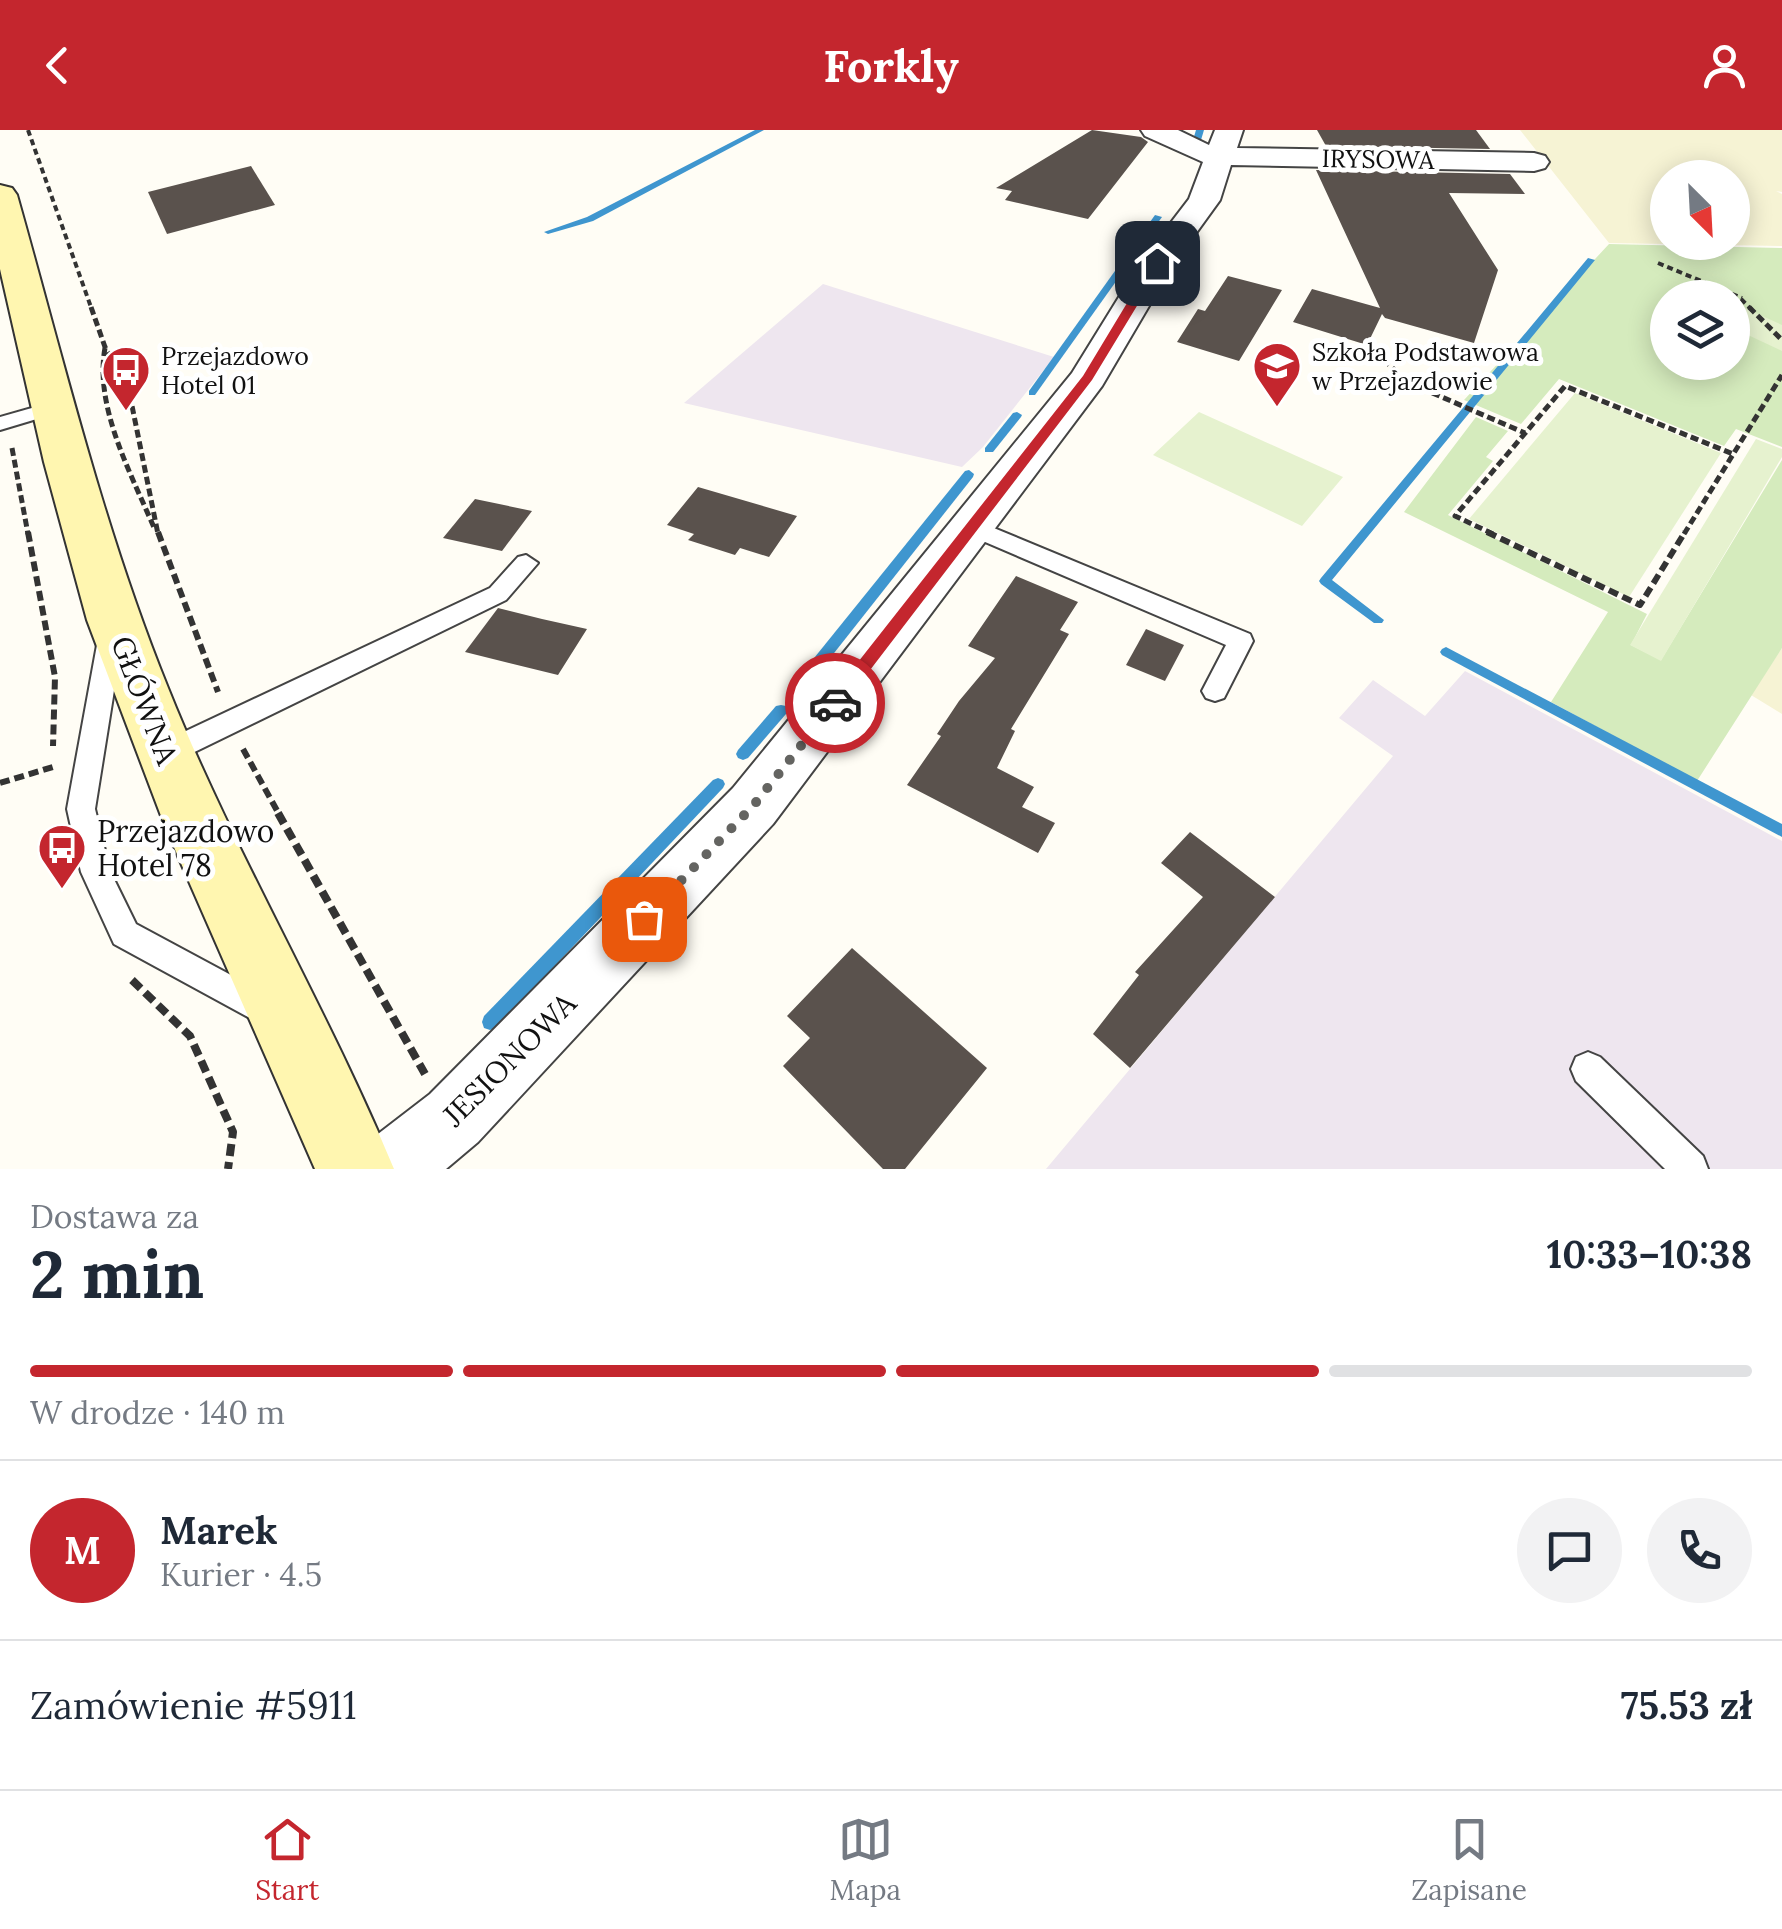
<!DOCTYPE html>
<html lang="pl">
<meta charset="utf-8">
<style>
body{margin:0;font-family:Lora,serif;background:#f2f2f3;color:#1f2937;height:100vh;display:flex;flex-direction:column;font-size:38px;white-space:nowrap}
*{box-sizing:border-box;margin:0}
p{font-size:32px;color:#747a83}
.icon{flex:none;width:55px;height:55px;fill:none;stroke:currentColor;stroke-width:2;stroke-linecap:round;stroke-linejoin:round}
.map{position:relative;height:1039px;overflow:hidden}
.side{display:flex;flex-direction:column;background:#fff;flex:1}
.side>*{flex:none}
.needle{width:65px;rotate:156deg}
.controls{position:absolute;left:1650px;top:30px;display:grid;gap:20px}
.controls a{display:grid;place-items:center;width:100px;height:100px;border-radius:50%;background:#fff;box-shadow:0 5px 25px #0003;font-size:50px}
.pin{position:absolute;display:grid;place-items:center;width:85px;height:85px;color:#fff;margin:-42px;border-radius:20px;box-shadow:0 5px 15px #0006}
.courier{position:absolute;display:grid;place-items:center;width:100px;height:100px;margin:-50px;border:8px solid #c4262e;border-radius:50%;background:#fff;color:#222;box-shadow:0 2px 12px #0007}
.head em{font-style:normal;font-weight:800}
.head div{display:flex;flex-direction:column-reverse}
.head{display:flex;align-items:center;justify-content:space-between;height:170px;padding:0 30px}
h1{font-size:65px;font-weight:800;line-height:75px}
.bar{display:grid;grid-template-columns:repeat(4,1fr);gap:15px 10px;align-content:center;height:120px;padding:0 30px}
.bar i{height:12px;border-radius:8px;background:#e0e1e3}
.bar .active{background:#c4262e}
.bar p{grid-column:span 4}
.line{display:flex;align-items:center;gap:25px;padding:0 30px;border-top:2px solid #e0e1e3}
.line div{flex:1}
.round{display:grid;place-items:center;flex:none;width:105px;height:105px;border-radius:52px;background:#f2f2f3}
header{display:flex;justify-content:space-between;align-items:center;height:130px;padding:0 30px;background:#c4262e;color:#fff;font-size:45px;font-weight:800}
.tabs{display:flex;justify-content:space-around;align-items:center;height:140px;border-top:2px solid #e0e1e3;background:#fff;font-size:28px;color:#747a83}
.tabs a{display:grid;justify-items:center;gap:5px}
.tabs .active{color:#c4262e}
.map>svg:first-child{display:block}
.industrial{fill:#eee6ef}
.farmland{fill:#f6f3d4;fill-rule:evenodd}
.green{fill:#d5ebbd;fill-rule:evenodd}
.pitch{fill:#e6f2cf}
.lines{fill:none;stroke-linecap:round;stroke-linejoin:round}
.stream{fill:#3f96cf;fill-rule:evenodd}
.building{fill:#5a524d}
.service-casing{stroke:#444;stroke-width:4}
.minor-casing{stroke:#444;stroke-width:4}
.secondary-casing{stroke:#333;stroke-width:4}
.path-far3{stroke:#333;stroke-width:4;stroke-dasharray:6 4;stroke-linecap:butt}
.path-far2{stroke:#333;stroke-width:5;stroke-dasharray:8 4;stroke-linecap:butt}
.path-far1{stroke:#333;stroke-width:6;stroke-dasharray:10 5;stroke-linecap:butt}
.path{stroke:#333;stroke-width:8;stroke-dasharray:12 6;stroke-linecap:butt}
.service{fill:#fff;fill-rule:evenodd}
.minor{fill:#fff;fill-rule:evenodd}
.secondary{fill:#fff6b0;fill-rule:evenodd}
.route{fill:#c4262e}
.done{stroke:#646461;stroke-width:10;stroke-dasharray:0 18}
.labels{text-anchor:middle;dominant-baseline:central;stroke-width:10;stroke-linejoin:round;paint-order:stroke}
.far-street-label{font-size:25px;fill:#111;stroke:#fff}
.far-poi-label{font-size:25px;fill:#111;stroke:#fff;text-anchor:start}
.street-label{font-size:30px;fill:#111;stroke:#fff}
.poi-label{font-size:30px;fill:#111;stroke:#fff;text-anchor:start}
</style>
<header><svg class="icon" aria-label="back" viewBox="0 0 24 24"><path d="M15 5l-7 7 7 7"/></svg>Forkly<svg class="icon" aria-label="person" viewBox="0 0 24 24"><circle cx="12" cy="8" r="4"/><path d="M4 21q1-7 8-7t8 7"/></svg></header>
<div class="map">
<svg width="1782" height="1039" viewBox="0 0 1782 1039">
<rect width="100%" height="100%" fill="#fffdf5"/>
<g class="industrial">
<polygon points="823,154 1054,227 983,317 962,337 684,273"/>
<polygon points="1465,541 1782,711 1782,1039 1046,1039 1393,626 1339,588 1373,550 1425,586"/>
</g>
<g class="farmland">
<path d="M1520,0h262v62l-6,-1 6,3v52l-173,-3zM1668,48h64v64h-64z"/>
<polygon points="1782,518 1782,584 1751,565"/>
</g>
<g class="green">
<path d="M1609,114l173,4v199l-46,-18 -12,17 -165,-67 -38,45 -57,-24zM1668,168h64v64h-64z"/>
<polygon points="1476,287 1508,301 1486,327 1493,331 1448,385 1647,484 1631,515 1661,530 1782,330 1782,518 1697,651 1551,572 1608,482 1404,382"/>
</g>
<g class="pitch">
<polygon points="1738,175 1782,195 1782,221 1733,198 1733,178"/>
<polygon points="1575,263 1721,323 1629,467 1469,389"/>
<polygon points="1199,282 1343,347 1302,396 1153,325"/>
<polygon points="1756,309 1782,319 1782,327 1661,531 1630,515"/>
</g>
<g class="lines">
<g class="stream">
<polygon points="755,0 764,0 593,91 548,104 544,102 587,87"/>
<polygon points="1196,0 1204,0 1201,10 1197,12 1193,10"/>
<polygon points="1155,85 1162,87 1035,265 1029,265 1029,261"/>
<polygon points="1588,128 1595,130 1332,450 1384,490 1382,493 1374,493 1321,454 1319,451 1321,448"/>
<polygon points="1017,282 1022,285 1021,287 993,322 985,322 985,318 1013,283"/>
<polygon points="969,340 974,344 973,347 812,551 802,551 801,547 802,543 965,341"/>
<polygon points="1446,517 1782,694 1782,707 1442,525 1440,522 1442,519"/>
<polygon points="781,575 786,576 788,580 786,584 748,628 743,630 738,628 736,624 738,620 776,576"/>
<polygon points="718,648 723,650 725,654 723,658 496,898 490,900 484,898 482,892 484,886 713,650"/>
</g>
</g>
<g class="building">
<polygon points="1092,0 1141,7 1148,12 1088,89 1005,70 1012,61 996,58"/>
<polygon points="1317,0 1476,0 1490,19 1326,16"/>
<polygon points="251,36 275,75 167,104 148,62"/>
<polygon points="1316,40 1510,44 1525,64 1449,63 1498,140 1474,213 1385,188 1382,184 1367,215 1293,192 1312,159 1380,178"/>
<polygon points="1228,146 1282,160 1239,231 1177,212 1198,179 1205,181"/>
<polygon points="698,357 797,386 769,427 740,418 735,425 688,410 694,404 667,395"/>
<polygon points="475,369 532,381 502,421 443,408"/>
<polygon points="1016,446 1078,472 1060,500 1069,504 1011,599 1015,601 997,638 1034,657 1022,677 1055,693 1038,723 907,655 941,606 937,604 959,571 995,528 968,516"/>
<polygon points="498,478 542,489 587,499 558,545 465,522"/>
<polygon points="1146,499 1184,515 1165,551 1126,535"/>
<polygon points="1190,702 1275,767 1130,938 1093,904 1139,845 1135,842 1203,767 1161,733"/>
<polygon points="852,818 987,938 905,1039 883,1039 783,936 810,908 787,886"/>
</g>
<g class="lines">
<g class="service-casing">
<g id="service">
<polygon points="53,272 63,278 60,282 0,300 0,287"/>
<polygon points="972,389 1250,504 1253,511 1224,568 1215,571 1206,568 1202,561 1226,515 964,403 961,397"/>
<polygon points="526,425 538,433 506,470 174,632 164,635 154,632 150,624 154,616 490,458 518,427"/>
<polygon points="111,495 120,497 123,504 95,679 110,741 136,794 281,872 286,883 281,894 270,899 114,814 81,742 67,679 99,504 102,497"/>
<polygon points="1588,922 1600,927 1703,1026 1708,1039 1665,1039 1576,951 1571,939 1576,927"/>
</g>
</g>
<g class="minor-casing">
<polygon id="minor" points="1141,0 1178,0 1209,15 1215,0 1243,0 1237,18 1534,23 1545,26 1549,32 1545,38 1534,41 1231,35 1220,70 1173,135 1102,256 773,694 478,1012 446,1039 354,1039 365,1014 430,964 733,658 1072,243 1140,133 1189,69 1203,32 1145,6"/>
</g>
<g class="secondary-casing">
<path id="secondary" d="M0,55l12,3 5,7c47,166 86,333 151,493 66,165 158,317 226,481h-79l-149,-340 -79,-209 -43,-158 -44,-193z"/>
</g>
<g class="path-far3">
<polyline points="28,0 92,180"/>
<polyline points="1658,133 1742,168"/>
<polyline points="1741,169 1752,180"/>
</g>
<g class="path-far2">
<polyline points="91,177 105,217 129,261 158,404"/>
<polyline points="1749,177 1782,210"/>
<path d="M105,218c-11,60 27,127 50,182"/>
<polyline points="1375,221 1407,252 1525,303"/>
<polyline points="12,318 28,404"/>
<polyline points="1493,404 1455,386 1565,256 1733,324"/>
<polyline points="1684,404 1782,245"/>
</g>
<g class="path-far1">
<polyline points="28,402 55,547 53,616"/>
<polyline points="158,402 218,562"/>
<polyline points="1487,402 1640,475 1685,402"/>
<polyline points="243,619 280,686"/>
<polyline points="0,653 53,637"/>
</g>
<g class="path">
<polyline points="278,683 425,944"/>
<polyline points="132,850 190,906 233,1002 228,1039"/>
</g>
<use href="#service" class="service"/>
<use href="#minor" class="minor"/>
<use href="#secondary" class="secondary"/>
</g>
<polygon class="route" points="1153,130 1163,133 1092,250 841,578 829,578 829,569 1083,246"/>
<g class="lines">
<polyline class="done" points="644,789 753,676 835,573"/>
</g>
<defs>
<g id="school-pin" transform="scale(2.5)"><path d="M0 17L-7.5 6A9.5 9.5 0 1 1 7.5 6Z" fill="#c4262e" stroke="#fff"/><path d="M0-5L7-2L0 1L-7-2ZM-4 1L0 2.5L4 1V4Q0 6-4 4Z" fill="#fff"/></g>
<g id="bus-pin" transform="scale(2.5)"><path d="M0 17L-7.5 6A9.5 9.5 0 1 1 7.5 6Z" fill="#c4262e" stroke="#fff"/><path d="M-5-6H5V4H4V6H2V4H-2V6H-4V4H-5ZM-3.5-4V0h7V-4ZM-3.5 1.2v1.5H-2V1.2ZM2 1.2v1.5H3.5V1.2Z" fill="#fff"/></g>
</defs>
<g fill-rule="evenodd">
<use href="#school-pin" x="1277" y="236"/>
<use href="#bus-pin" x="126" y="240"/>
<use href="#bus-pin" x="62" y="718"/>
</g>
<g class="labels">
<g class="far-street-label">
<text transform="translate(1378 29) rotate(1)">IRYSOWA</text>
</g>
<g class="far-poi-label">
<text x="1312" y="222">Szkoła Podstawowa<tspan x="1312" dy="29">w Przejazdowie</tspan></text>
<text x="161" y="226">Przejazdowo<tspan x="161" dy="29">Hotel 01</tspan></text>
</g>
<g class="street-label">
<text transform="translate(145 570) rotate(69)">GŁÓWNA</text>
<text transform="translate(509 929) rotate(-45)">JESIONOWA</text>
</g>
<g class="poi-label">
<text x="97" y="701">Przejazdowo<tspan x="97" dy="34">Hotel 78</tspan></text>
</g>
</g>
</svg>
<div class="controls">
<a><svg class="needle" viewBox="-14 -14 28 28"><path d="M0-13l5 13h-10z" fill="#e53935"/><path d="M0 13l5-13h-10z" fill="#747a83"/></svg></a>
<a><svg class="icon" aria-label="layers" viewBox="0 0 24 24"><path d="M12 4l9 5-9 5-9-5zM3 14l9 5 9-5"/></svg></a>
</div>
<div class="pin" style="left:644px;top:789px;background:#ea580c"><svg class="icon" aria-label="bag" viewBox="0 0 24 24"><path d="M5 8h14l-1 12H6zM9 8a3 3 0 0 1 6 0"/></svg></div>
<div class="pin" style="left:1157px;top:133px;background:#1f2937"><svg class="icon" aria-label="home" viewBox="0 0 24 24"><path d="M3 11l9-7 9 7M6 9v11h12V9"/></svg></div>
<div class="courier" style="left:835px;top:573px"><svg class="icon" aria-label="car" viewBox="0 0 24 24"><path d="M5 17H2v-5l4-1 3-4h7l3 4 3 1v5h-3M9 17h6M6 11h13"/><circle cx="7" cy="17" r="2"/><circle cx="17" cy="17" r="2"/></svg></div>
</div>
<section class="side">
<div class="head"><div><h1>2 min</h1><p>Dostawa za</p></div><em>10:33–10:38</em></div>
<div class="bar"><i class="active"></i><i class="active"></i><i class="active"></i><i></i><p>W drodze · 140 m</p></div>
<div class="line" style="height:180px"><b class="round" style="background:#c4262e;color:#fff">M</b><div><b>Marek</b><p>Kurier · 4.5</p></div><a class="round"><svg class="icon" aria-label="chat" viewBox="0 0 24 24"><path d="M4 5h16v11H9l-5 4z"/></svg></a><a class="round"><svg class="icon" aria-label="phone" viewBox="0 0 24 24"><path d="M5 4h4l2 5-3 2q2 4 5 5l2-3 5 2v4C11 20 4 13 5 4z"/></svg></a></div>
<div class="line" style="height:130px"><div>Zamówienie #5911</div><b>75.53 zł</b></div>
</section>
<nav class="tabs">
<a class="active"><svg class="icon" aria-label="home" viewBox="0 0 24 24"><path d="M3 11l9-7 9 7M6 9v11h12V9"/></svg>Start</a>
<a><svg class="icon" aria-label="map" viewBox="0 0 24 24"><path d="M3 6l6-2 6 2 6-2v14l-6 2-6-2-6 2zM9 4v14M15 6v14"/></svg>Mapa</a>
<a><svg class="icon" aria-label="saved" viewBox="0 0 24 24"><path d="M7 4h10v16l-5-4-5 4z"/></svg>Zapisane</a>
</nav>
